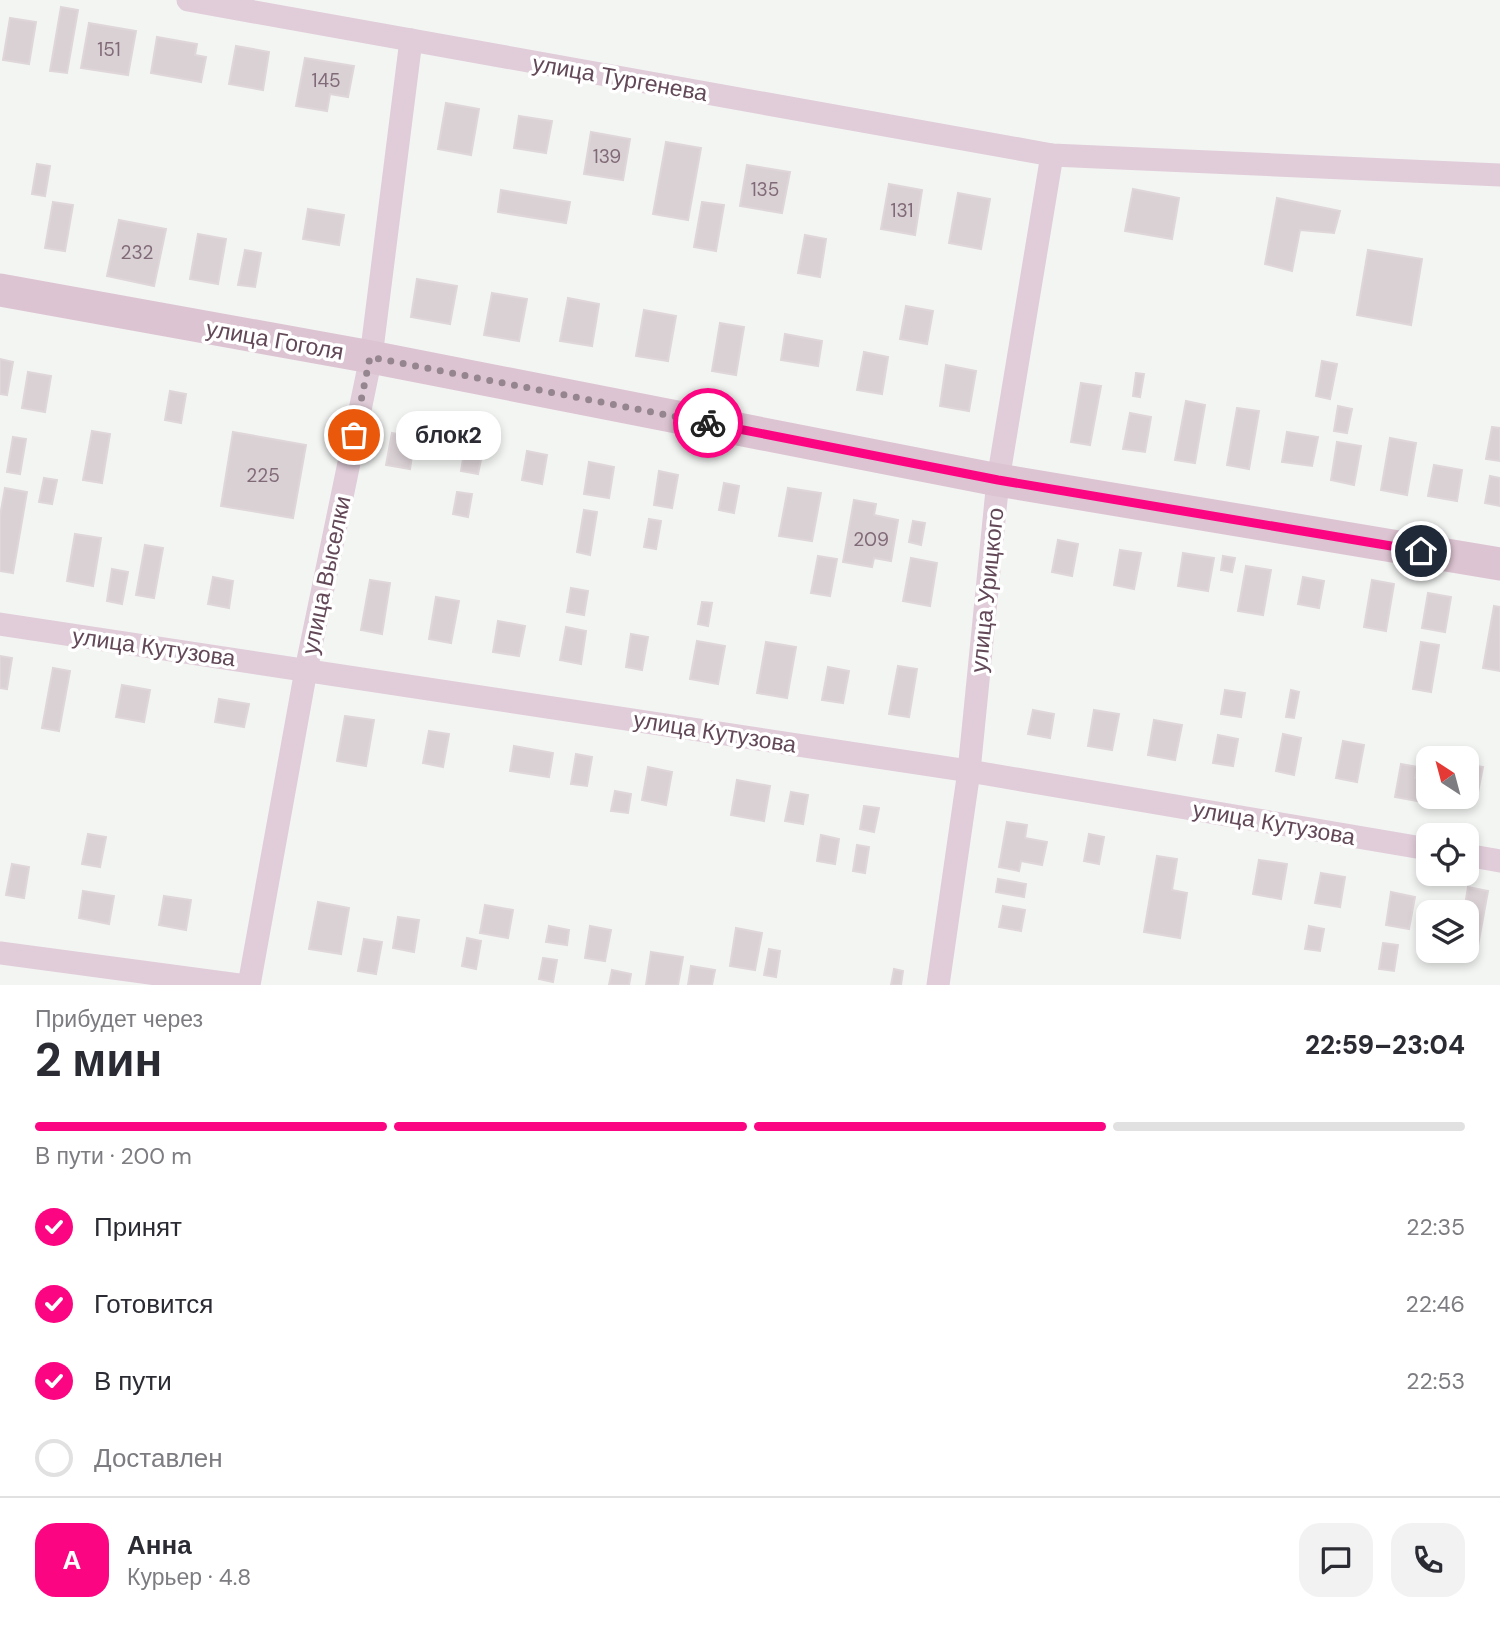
<!DOCTYPE html>
<html lang="ru">
<meta charset="utf-8">
<style>
body{margin:0;font-family:"DM Sans",sans-serif;background:#f2f2f3;color:#2b2b33;height:100vh;display:flex;flex-direction:column;font-size:26px;white-space:nowrap}
*{box-sizing:border-box;margin:0}
p{font-size:23px;color:#7c7c81}
.icon{flex:none;width:38px;height:38px;fill:none;stroke:currentColor;stroke-width:2;stroke-linecap:round;stroke-linejoin:round}
.map{position:relative;height:985px;overflow:hidden}
.sheet{display:flex;flex-direction:column;background:#fff;flex:1}
.sheet>*{flex:none}
.needle{width:46px;rotate:324deg}
.fabs{position:absolute;left:1416px;top:746px;display:grid;gap:14px}
.fabs a{display:grid;place-items:center;width:63px;height:63px;border-radius:14px;background:#fff;box-shadow:0 4px 10px #0003;font-size:35px}
.pin{position:absolute;display:grid;place-items:center;width:60px;height:60px;color:#fff;margin:-30px;border:4px solid #fff;border-radius:50%;box-shadow:0 2px 7px #0007}
.courier{position:absolute;display:grid;place-items:center;width:70px;height:70px;margin:-35px;border:5px solid #fc0582;border-radius:50%;background:#fff;color:#222;box-shadow:0 2px 9px #0007}
.bubble{position:absolute;height:49px;border-radius:21px;background:#fff;box-shadow:0 4px 10px #0003;font-size:23px;font-weight:800;line-height:49px;text-align:center}
.overview em{font-style:normal;font-weight:800}
.overview div{display:flex;flex-direction:column-reverse}
.overview{display:flex;align-items:center;justify-content:space-between;height:119px;padding:0 35px}
h1{font-size:46px;font-weight:800;line-height:52px}
.bar{display:grid;grid-template-columns:repeat(4,1fr);gap:10px 7px;align-content:center;height:84px;padding:0 35px}
.bar i{height:9px;border-radius:5px;background:#e1e1e2}
.bar .current{background:#fc0582}
.bar p{grid-column:span 4}
.line{display:flex;align-items:center;gap:18px;padding:0 35px;border-top:2px solid #e1e1e2}
.line div{flex:1}
.round{display:grid;place-items:center;flex:none;width:74px;height:74px;border-radius:21px;background:#f2f2f3}
ol{padding:0 35px;list-style:none}
li{display:flex;align-items:center;gap:21px;height:77px}
li p{margin-inline-start:auto}
li .icon{padding:7px;border-radius:50%;background:#fc0582;color:#fff;stroke-width:4}
li:last-child{color:#7c7c81}
li i{width:38px;height:38px;border:4px solid #e1e1e2;border-radius:50%}
.map>svg:first-child{display:block}
.building{fill:#dad1d5;stroke:#dfd6d9;stroke-width:2}
.lines{fill:none;stroke-linecap:round;stroke-linejoin:round}
.minor{stroke:#e0cdd9;stroke-width:23}
.secondary{stroke:#ddc4d2;stroke-width:33}
.done{stroke:#95858e;stroke-width:7;stroke-dasharray:0 12.6}
.route{stroke:#fc0582;stroke-width:9}
.labels{text-anchor:middle;dominant-baseline:central;stroke-width:7;stroke-linejoin:round;paint-order:stroke}
.number-label{font-size:19px;fill:#816a77}
.street-label{font-size:23px;fill:#634858;stroke:#fff}
</style>
<div class="map">
<svg width="1500" height="985" viewBox="0 0 1500 985">
<rect width="100%" height="100%" fill="#f3f5f3"/>
<g class="building">
<polygon points="61,7 78,10 67,73 50,71"/>
<polygon points="10,18 36,22 29,64 3,60"/>
<polygon points="89,23 136,31 128,75 81,68"/>
<polygon points="157,37 197,44 195,55 206,57 201,82 151,73"/>
<polygon points="236,46 269,52 263,90 229,84"/>
<polygon points="305,58 354,66 348,97 330,94 327,111 296,106"/>
<polygon points="446,103 479,109 471,155 438,149"/>
<polygon points="519,116 552,121 546,153 514,148"/>
<polygon points="591,132 630,139 623,180 584,174"/>
<polygon points="666,142 701,148 688,220 653,214"/>
<polygon points="37,164 50,166 45,196 32,194"/>
<polygon points="747,165 790,172 782,213 740,206"/>
<polygon points="889,184 922,190 915,235 881,229"/>
<polygon points="1133,189 1179,198 1172,239 1125,231"/>
<polygon points="501,190 570,202 566,223 498,212"/>
<polygon points="958,193 990,199 981,249 949,243"/>
<polygon points="1277,198 1340,211 1334,233 1300,230 1292,271 1265,264"/>
<polygon points="53,202 73,205 65,251 45,248"/>
<polygon points="702,202 724,205 716,251 694,247"/>
<polygon points="308,209 344,215 339,245 303,239"/>
<polygon points="119,220 166,229 154,286 107,276"/>
<polygon points="198,234 226,239 218,284 190,279"/>
<polygon points="805,235 826,239 820,277 798,273"/>
<polygon points="245,250 261,253 255,287 238,285"/>
<polygon points="1368,250 1422,259 1411,325 1357,315"/>
<polygon points="417,279 457,286 450,324 411,317"/>
<polygon points="492,293 527,299 519,341 484,335"/>
<polygon points="568,298 599,304 592,346 560,341"/>
<polygon points="906,306 933,311 927,344 900,339"/>
<polygon points="644,310 676,316 668,361 636,356"/>
<polygon points="720,323 744,327 736,375 712,371"/>
<polygon points="785,334 822,341 818,366 781,360"/>
<polygon points="864,352 888,357 882,394 857,390"/>
<polygon points="0,359 13,362 7,395 0,394"/>
<polygon points="1322,361 1337,364 1330,399 1316,396"/>
<polygon points="946,365 976,371 969,411 940,406"/>
<polygon points="28,372 51,376 45,412 22,408"/>
<polygon points="1136,373 1144,374 1140,397 1133,396"/>
<polygon points="1081,383 1101,386 1090,445 1071,442"/>
<polygon points="170,391 186,394 181,423 165,420"/>
<polygon points="1186,401 1205,405 1195,463 1175,460"/>
<polygon points="1338,406 1352,409 1347,433 1334,431"/>
<polygon points="1237,408 1259,411 1249,469 1227,465"/>
<polygon points="1130,413 1151,417 1145,452 1123,449"/>
<polygon points="1492,427 1500,428 1500,461 1486,459"/>
<polygon points="92,431 110,434 102,483 83,480"/>
<polygon points="233,432 306,445 293,518 221,506"/>
<polygon points="1287,432 1318,437 1312,466 1282,462"/>
<polygon points="392,433 415,437 410,469 386,465"/>
<polygon points="13,437 26,439 20,474 7,472"/>
<polygon points="1390,438 1416,443 1407,495 1381,490"/>
<polygon points="466,441 484,445 478,474 461,471"/>
<polygon points="1337,442 1361,446 1354,485 1331,480"/>
<polygon points="527,451 547,455 542,484 522,480"/>
<polygon points="589,462 614,467 609,498 584,494"/>
<polygon points="1434,465 1462,470 1457,501 1428,496"/>
<polygon points="659,471 678,475 672,508 654,505"/>
<polygon points="1490,476 1500,478 1500,506 1485,503"/>
<polygon points="44,478 57,480 52,504 39,502"/>
<polygon points="724,483 739,486 734,513 719,510"/>
<polygon points="5,488 27,492 13,573 0,571 0,516"/>
<polygon points="788,488 821,493 812,541 779,536"/>
<polygon points="457,492 472,494 468,517 453,514"/>
<polygon points="854,500 876,504 874,515 898,520 891,561 874,558 872,567 843,562"/>
<polygon points="584,510 597,512 590,555 577,552"/>
<polygon points="649,519 661,521 656,549 644,547"/>
<polygon points="913,521 925,523 921,545 909,542"/>
<polygon points="75,534 101,538 93,586 67,581"/>
<polygon points="1058,540 1078,544 1072,576 1052,572"/>
<polygon points="145,545 163,548 154,598 136,595"/>
<polygon points="1120,550 1141,553 1134,589 1114,585"/>
<polygon points="1183,553 1214,558 1208,591 1178,586"/>
<polygon points="818,556 837,559 830,596 811,593"/>
<polygon points="1223,556 1235,558 1232,572 1221,570"/>
<polygon points="911,558 937,563 930,606 903,601"/>
<polygon points="1246,566 1271,570 1263,615 1238,611"/>
<polygon points="112,569 128,572 122,604 107,601"/>
<polygon points="213,577 233,581 229,608 208,604"/>
<polygon points="1303,577 1324,581 1319,608 1298,604"/>
<polygon points="370,580 390,583 382,634 361,630"/>
<polygon points="1372,580 1394,584 1386,631 1364,627"/>
<polygon points="571,588 588,591 584,615 567,612"/>
<polygon points="1428,593 1451,597 1445,632 1422,628"/>
<polygon points="436,597 459,601 451,643 429,639"/>
<polygon points="702,602 712,603 708,626 698,624"/>
<polygon points="1494,606 1500,607 1500,671 1483,668"/>
<polygon points="498,621 525,626 519,656 493,652"/>
<polygon points="566,627 586,631 581,664 560,660"/>
<polygon points="631,634 648,637 642,670 626,667"/>
<polygon points="697,641 725,646 718,684 690,679"/>
<polygon points="766,642 796,647 787,698 757,693"/>
<polygon points="1421,642 1439,645 1431,692 1413,689"/>
<polygon points="0,656 12,658 7,689 0,688"/>
<polygon points="898,666 917,669 909,717 889,714"/>
<polygon points="828,667 849,671 843,703 822,700"/>
<polygon points="53,668 70,671 59,731 42,728"/>
<polygon points="122,685 150,690 144,722 116,717"/>
<polygon points="1225,690 1245,693 1241,717 1221,714"/>
<polygon points="1291,690 1299,692 1294,718 1286,717"/>
<polygon points="219,699 249,704 244,727 215,722"/>
<polygon points="1033,710 1054,714 1050,738 1028,734"/>
<polygon points="1094,710 1119,714 1112,750 1088,746"/>
<polygon points="345,716 374,720 366,766 337,761"/>
<polygon points="1154,720 1182,725 1175,760 1148,755"/>
<polygon points="429,731 449,734 443,767 423,763"/>
<polygon points="1283,734 1301,738 1294,775 1276,771"/>
<polygon points="1218,735 1238,739 1233,766 1213,763"/>
<polygon points="1343,741 1364,745 1357,782 1336,778"/>
<polygon points="514,746 553,753 549,777 510,771"/>
<polygon points="576,754 592,757 587,786 571,784"/>
<polygon points="1401,764 1418,767 1415,778 1428,781 1428,796 1441,796 1439,805 1395,797"/>
<polygon points="1466,764 1483,767 1476,802 1458,799 1458,796 1466,796"/>
<polygon points="648,767 672,772 666,805 642,800"/>
<polygon points="737,780 770,786 764,821 731,815"/>
<polygon points="615,791 631,794 628,813 611,811"/>
<polygon points="791,792 808,795 803,824 785,821"/>
<polygon points="864,806 879,808 874,832 860,829"/>
<polygon points="1007,822 1027,825 1025,838 1047,842 1042,865 1021,861 1019,871 999,867"/>
<polygon points="88,834 106,837 100,867 82,864"/>
<polygon points="1089,834 1104,837 1099,864 1084,861"/>
<polygon points="821,835 839,839 835,864 817,861"/>
<polygon points="857,845 869,847 865,873 853,871"/>
<polygon points="1157,856 1177,859 1172,890 1187,893 1180,938 1144,932"/>
<polygon points="1259,860 1287,864 1281,899 1253,894"/>
<polygon points="12,864 29,867 24,898 6,895"/>
<polygon points="1321,873 1345,877 1340,907 1315,903"/>
<polygon points="998,879 1026,884 1024,897 996,892"/>
<polygon points="1468,887 1488,891 1477,951 1466,949 1466,912 1464,912"/>
<polygon points="83,891 114,896 109,924 79,918"/>
<polygon points="1391,892 1415,897 1409,929 1386,925"/>
<polygon points="164,896 191,900 186,930 159,925"/>
<polygon points="318,902 349,908 341,954 309,949"/>
<polygon points="485,905 513,910 508,938 480,933"/>
<polygon points="1003,906 1025,910 1021,931 999,927"/>
<polygon points="398,917 419,920 414,952 393,948"/>
<polygon points="549,926 569,930 567,945 546,942"/>
<polygon points="590,926 611,930 605,961 585,958"/>
<polygon points="1309,926 1324,929 1320,951 1305,949"/>
<polygon points="736,928 762,933 755,970 730,966"/>
<polygon points="467,938 481,941 476,969 462,966"/>
<polygon points="364,939 382,942 376,974 358,971"/>
<polygon points="1383,943 1398,945 1394,971 1379,969"/>
<polygon points="769,949 780,951 776,977 764,975"/>
<polygon points="651,952 683,957 678,985 646,985"/>
<polygon points="543,958 557,960 553,982 539,979"/>
<polygon points="691,966 715,970 712,985 688,985"/>
<polygon points="894,969 903,971 901,985 891,985"/>
<polygon points="612,970 631,974 629,985 609,985"/>
</g>
<g class="lines">
<g class="minor">
<polyline points="188,0 1052,155 1500,175"/>
<polyline points="0,624 969,771 1428,849"/>
<polyline points="1466,855 1500,861"/>
<polyline points="0,953 239,985"/>
<polyline points="249,985 306,670 371,357 411,40"/>
<polyline points="938,985 969,771 998,480 1052,155"/>
</g>
<polyline class="secondary" points="0,290 371,357 998,480 1500,564"/>
</g>
<g class="lines">
<polyline class="done" points="354,435 370,357 708,423"/>
<polyline class="route" points="708,423 998,480 1421,551"/>
</g>
<g class="labels">
<g class="number-label">
<text x="109" y="49">151</text>
<text x="326" y="80">145</text>
<text x="607" y="156">139</text>
<text x="765" y="189">135</text>
<text x="902" y="210">131</text>
<text x="137" y="252">232</text>
<text x="263" y="475">225</text>
<text x="871" y="539">209</text>
</g>
<g class="street-label">
<text transform="translate(620 78) rotate(10)">улица Тургенева</text>
<text transform="translate(275 340) rotate(10)">улица Гоголя</text>
<text transform="translate(326 575) rotate(-78)">улица Выселки</text>
<text transform="translate(987 590) rotate(-84)">улица Урицкого</text>
<text transform="translate(154 647) rotate(8)">улица Кутузова</text>
<text transform="translate(715 732) rotate(9)">улица Кутузова</text>
<text transform="translate(1274 823) rotate(10)">улица Кутузова</text>
</g>
</g>
</svg>
<div class="fabs">
<a><svg class="needle" viewBox="-14 -14 28 28"><path d="M0-13l5 13h-10z" fill="#e53935"/><path d="M0 13l5-13h-10z" fill="#7c7c81"/></svg></a>
<a><svg class="icon" aria-label="locate" viewBox="0 0 24 24"><circle cx="12" cy="12" r="6"/><path d="M12 2v4M12 18v4M2 12h4M18 12h4"/></svg></a>
<a><svg class="icon" aria-label="layers" viewBox="0 0 24 24"><path d="M12 4l9 5-9 5-9-5zM3 14l9 5 9-5"/></svg></a>
</div>
<div class="pin" style="left:354px;top:435px;background:#ea580c"><svg class="icon" aria-label="bag" viewBox="0 0 24 24"><path d="M5 8h14l-1 12H6zM9 8a3 3 0 0 1 6 0"/></svg></div>
<div class="pin" style="left:1421px;top:551px;background:#1f2937"><svg class="icon" aria-label="home" viewBox="0 0 24 24"><path d="M3 11l9-7 9 7M6 9v11h12V9"/></svg></div>
<div class="courier" style="left:708px;top:423px"><svg class="icon" aria-label="bike" viewBox="0 0 24 24"><circle cx="6" cy="16" r="4"/><circle cx="18" cy="16" r="4"/><path d="M6 16l4-8h5l3 8M10 8l3 8H6M13 5h3"/></svg></div>
<div class="bubble" style="left:396px;top:411px;width:105px">блок2</div>
</div>
<section class="sheet">
<div class="overview"><div><h1>2 мин</h1><p>Прибудет через</p></div><em>22:59–23:04</em></div>
<div class="bar"><i class="current"></i><i class="current"></i><i class="current"></i><i></i><p>В пути · 200 m</p></div>
<ol>
<li><svg class="icon" aria-label="check" viewBox="0 0 24 24"><path d="M5 12l5 5 9-10"/></svg>Принят<p>22:35</p></li>
<li><svg class="icon" aria-label="check" viewBox="0 0 24 24"><path d="M5 12l5 5 9-10"/></svg>Готовится<p>22:46</p></li>
<li><svg class="icon" aria-label="check" viewBox="0 0 24 24"><path d="M5 12l5 5 9-10"/></svg>В пути<p>22:53</p></li>
<li><i></i>Доставлен</li>
</ol>
<div class="line" style="height:126px"><b class="round" style="background:#fc0582;color:#fff">А</b><div><b>Анна</b><p>Курьер · 4.8</p></div><a class="round"><svg class="icon" aria-label="chat" viewBox="0 0 24 24"><path d="M4 5h16v11H9l-5 4z"/></svg></a><a class="round"><svg class="icon" aria-label="phone" viewBox="0 0 24 24"><path d="M5 4h4l2 5-3 2q2 4 5 5l2-3 5 2v4C11 20 4 13 5 4z"/></svg></a></div>
</section>
